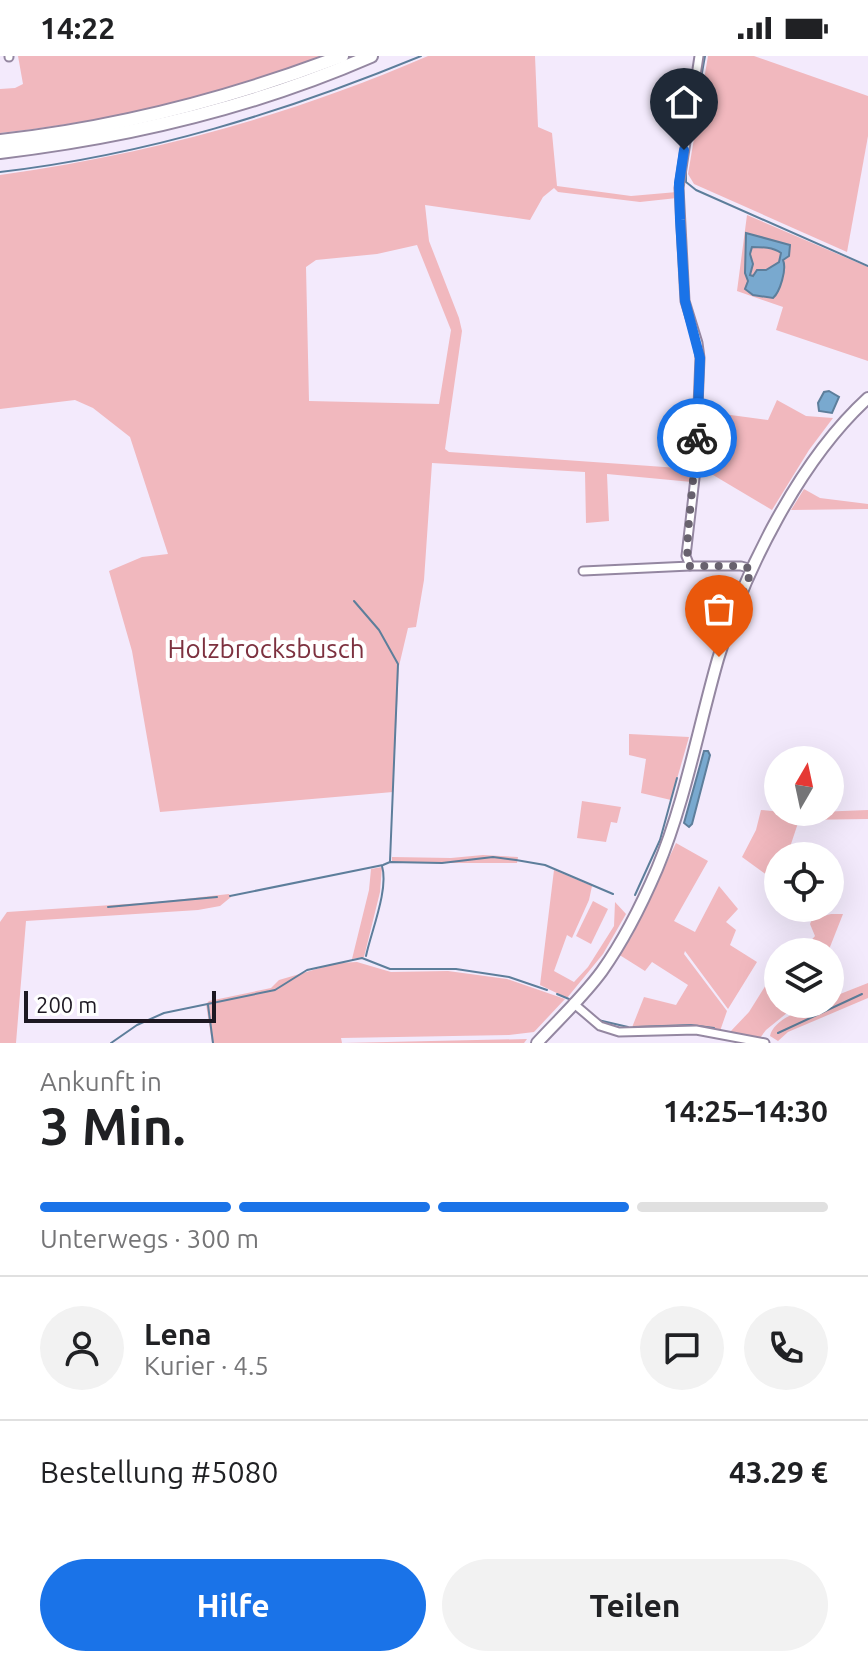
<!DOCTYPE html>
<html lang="de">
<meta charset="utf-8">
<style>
body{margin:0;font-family:Ubuntu,sans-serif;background:#f2f2f2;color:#202124;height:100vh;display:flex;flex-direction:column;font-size:30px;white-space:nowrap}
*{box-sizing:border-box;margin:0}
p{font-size:26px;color:#757577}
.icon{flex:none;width:44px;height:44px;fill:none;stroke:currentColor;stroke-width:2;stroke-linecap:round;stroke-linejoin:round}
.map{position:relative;height:987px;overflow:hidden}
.drawer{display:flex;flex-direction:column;background:#fff;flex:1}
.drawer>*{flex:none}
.needle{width:52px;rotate:9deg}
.controls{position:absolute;left:764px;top:690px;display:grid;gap:16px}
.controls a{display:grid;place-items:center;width:80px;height:80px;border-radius:50%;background:#fff;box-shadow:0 8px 32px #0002;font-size:40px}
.scale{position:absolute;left:24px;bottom:20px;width:192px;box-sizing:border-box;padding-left:8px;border:4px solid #1d1822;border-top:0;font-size:22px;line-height:28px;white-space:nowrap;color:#1d1822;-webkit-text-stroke:6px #fff;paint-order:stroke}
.pin{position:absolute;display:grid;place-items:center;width:68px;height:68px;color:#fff;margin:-82px -34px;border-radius:50% 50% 50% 0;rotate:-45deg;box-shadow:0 0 8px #0007}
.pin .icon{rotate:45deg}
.courier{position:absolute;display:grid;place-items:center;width:80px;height:80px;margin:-40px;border:6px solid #1a73e8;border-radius:50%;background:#fff;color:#222;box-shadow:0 2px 10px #0007}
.head em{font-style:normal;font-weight:600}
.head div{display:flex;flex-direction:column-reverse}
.head{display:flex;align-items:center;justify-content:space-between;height:136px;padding:0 40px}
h1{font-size:52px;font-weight:600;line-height:60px}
.bar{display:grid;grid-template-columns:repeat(4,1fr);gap:12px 8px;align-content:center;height:96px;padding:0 40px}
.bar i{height:10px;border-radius:6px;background:#e0e0e0}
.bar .current{background:#1a73e8}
.bar p{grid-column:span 4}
.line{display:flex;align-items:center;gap:20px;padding:0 40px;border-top:2px solid #e0e0e0}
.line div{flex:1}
.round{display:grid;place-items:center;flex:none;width:84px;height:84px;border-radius:42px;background:#f2f2f2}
.button{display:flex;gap:16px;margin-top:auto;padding:16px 40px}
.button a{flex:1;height:92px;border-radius:48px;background:#1a73e8;color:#fff;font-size:32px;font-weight:600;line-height:92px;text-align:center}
.button a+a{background:#f2f2f2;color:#202124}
.status{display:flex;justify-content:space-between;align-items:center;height:56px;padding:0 40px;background:#fff;direction:ltr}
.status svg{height:22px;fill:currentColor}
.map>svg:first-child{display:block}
.green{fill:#f1b8be;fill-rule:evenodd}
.water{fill:#79a9cf;stroke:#5d7e9b;stroke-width:2;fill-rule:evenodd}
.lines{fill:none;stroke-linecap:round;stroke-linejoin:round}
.stream{stroke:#5d7e9b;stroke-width:2}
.minor-casing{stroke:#9487a1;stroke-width:11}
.secondary-casing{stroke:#9487a1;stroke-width:14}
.trunk-casing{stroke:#9487a1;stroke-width:16}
.minor{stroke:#fff;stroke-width:7}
.secondary{stroke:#fff;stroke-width:10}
.trunk{stroke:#fff;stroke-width:12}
.done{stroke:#68626e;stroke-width:8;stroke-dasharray:0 14.4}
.route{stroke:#1a73e8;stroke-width:10}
.labels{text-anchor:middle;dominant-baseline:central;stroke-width:8;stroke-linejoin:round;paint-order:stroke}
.park-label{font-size:26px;fill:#7d313f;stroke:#fff}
</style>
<div class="status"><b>14:22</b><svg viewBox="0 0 49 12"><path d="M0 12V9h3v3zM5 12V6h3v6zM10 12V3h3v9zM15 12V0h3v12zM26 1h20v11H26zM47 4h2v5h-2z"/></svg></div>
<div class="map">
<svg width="868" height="987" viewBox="0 0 868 987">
<rect width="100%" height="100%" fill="#f3eafc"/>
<g class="green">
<path d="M18,0h304c-101,41 -214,65 -322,77v-44l15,-1 8,-4z"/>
<path d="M428,0h107l3,71 14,6 5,53 74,10 46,-4v6l-37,4 -82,-10 -4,-4 -11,9 -13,23 -105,-15 4,36 30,77 3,13 -17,118 4,3 244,17 -1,13 -85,-8 2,47 -23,2 -1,-51 -153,-9 -8,117 -8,47 -8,1 -9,38 -6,126 -233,20 -28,-161 -23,-80 33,-14 26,-3 -38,-117 -37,-29 -18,-8 -75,9v-234c153,-22 286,-58 428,-119zM417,189l34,85 -12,74 -130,-3 -3,-134 10,-7 61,-6z"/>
<polygon points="708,0 754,0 868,40 868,80 847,196 694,128 688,118"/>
<path d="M747,159l121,52v94l-92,-31 7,-23 -46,-16zM746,177l42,11 -1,14 -4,1 -4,33 -4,3 -29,-6 2,-8 -3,-8z"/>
<path d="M752,191c10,0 20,0 29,6l-2,9 -13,8h-9l-4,6 -3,-2 3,-10 -3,-10z"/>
<polygon points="777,344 806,360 833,362 809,394 772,454 698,410 701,355 768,364"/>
<polygon points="804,433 820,442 868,448 868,453 791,454"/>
<polygon points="629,678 689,681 671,744 641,737 646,703 629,699"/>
<polygon points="582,745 621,751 617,767 611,766 606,786 577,782"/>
<polygon points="761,754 792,757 868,754 868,763 799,764 787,800 778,800 778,827 742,801 756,774"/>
<polygon points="676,787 708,805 674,865 695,876 719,830 738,853 726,866 736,874 730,889 757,906 728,953 685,895 684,898 727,955 720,975 691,970 631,974 644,941 676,949 688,929 652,906 645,915 618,898 631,882"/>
<polygon points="483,799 518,801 517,807 392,807 392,801 451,802"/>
<polygon points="382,811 380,836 364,901 352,903 369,834 371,813"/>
<polygon points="554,814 592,830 589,844 572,882 567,879 554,915 574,926 588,911 614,870 615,846 626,858 603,898 567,942 540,929"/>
<polygon points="229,838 231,841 220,850 198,854 26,865 16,987 0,987 0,866 7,856 157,846"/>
<polygon points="593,845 608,853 591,888 576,880"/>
<polygon points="831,858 843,858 828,896 801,896 815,880 810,868 812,863"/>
<polygon points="357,906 391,916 448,915 507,923 565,943 534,976 509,979 341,982 342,987 527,983 524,987 212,987 206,948 209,945 271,932 279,924 337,907"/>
<polygon points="774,916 778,919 778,948 798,948 766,974 760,982 730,976 749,956"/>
<path d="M868,927v15l-80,34 -10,9 -8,-5c3,-18 42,-32 60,-32v-6z"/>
</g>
<g class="water">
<path d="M746,177l44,12 -1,11 -6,4c4,9 -3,32 -10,38l-20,-3 -8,-6 3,-8 -3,-8zM752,191c10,0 21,0 29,6l-2,9 -13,8h-9l-4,6 -3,-1 3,-11 -3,-10z"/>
<polygon points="829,335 839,341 832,357 819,355 818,347 824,336"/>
<polygon points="704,695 708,695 710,699 692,768 689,771 684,767"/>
</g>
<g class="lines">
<g class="stream">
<polyline points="688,93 705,0"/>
<polyline points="686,107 686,126 696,134 868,210"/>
<path d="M0,116c146,-17 285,-60 421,-116"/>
<polyline points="354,545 379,574 398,608 390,805"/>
<polyline points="635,839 660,784 677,722"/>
<polyline points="230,840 383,809 390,806 442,807 493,801 516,804 545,809 613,838"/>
<polyline points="108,851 217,841"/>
<path d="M366,900c5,-24 23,-67 16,-90"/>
<polyline points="557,938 569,943"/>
<polyline points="208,949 213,987"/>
<polyline points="598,964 628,971"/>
<polyline points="634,971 691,969 714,972"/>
<polyline points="732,977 751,981"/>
<polyline points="778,977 862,938"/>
<polyline points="111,987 137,969 164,957 275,934 307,914 362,902 390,913 456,913 509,921 547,934"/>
</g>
<g class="minor-casing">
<g id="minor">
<polyline points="9,0 9,1"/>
<polyline points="690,510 686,500 695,422 700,302 698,287 685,245 679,132 699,0"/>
<polyline points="583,515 690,510 741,510 752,513"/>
<polyline points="573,947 600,970 619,976 696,974 765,987"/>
</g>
</g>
<g class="secondary-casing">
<path id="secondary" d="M537,987c22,-24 46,-46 65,-72 22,-31 40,-67 55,-102 28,-67 41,-140 61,-210 26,-88 82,-199 150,-261"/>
</g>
<g class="trunk-casing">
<g id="trunk">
<path d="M0,85c117,-13 232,-43 342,-85"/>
<path d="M0,96c127,-15 254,-45 371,-96"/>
</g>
</g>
<use href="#minor" class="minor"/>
<use href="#secondary" class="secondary"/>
<use href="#trunk" class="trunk"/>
</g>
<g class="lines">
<polyline class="done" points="697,382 688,476 687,507 690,510 741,510 752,513 719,601"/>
<polyline class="route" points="684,94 679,127 680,164 685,245 700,302 697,382"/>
</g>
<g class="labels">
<g class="park-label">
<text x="266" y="592">Holzbrocksbusch</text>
</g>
</g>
</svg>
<div class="controls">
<a><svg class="needle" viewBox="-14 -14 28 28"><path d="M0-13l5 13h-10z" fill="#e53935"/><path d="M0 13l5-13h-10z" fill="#757577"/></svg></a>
<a><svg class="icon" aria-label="locate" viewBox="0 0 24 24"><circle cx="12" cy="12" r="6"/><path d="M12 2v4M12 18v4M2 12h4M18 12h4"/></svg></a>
<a><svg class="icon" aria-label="layers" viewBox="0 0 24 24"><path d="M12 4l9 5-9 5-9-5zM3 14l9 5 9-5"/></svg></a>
</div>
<div class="scale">200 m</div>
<div class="pin" style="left:719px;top:601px;background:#ea580c"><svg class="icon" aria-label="bag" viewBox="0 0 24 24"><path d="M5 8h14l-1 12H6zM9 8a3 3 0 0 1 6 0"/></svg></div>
<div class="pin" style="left:684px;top:94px;background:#1f2937"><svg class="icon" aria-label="home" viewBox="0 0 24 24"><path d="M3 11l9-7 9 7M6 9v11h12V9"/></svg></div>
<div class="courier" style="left:697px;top:382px"><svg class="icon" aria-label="bike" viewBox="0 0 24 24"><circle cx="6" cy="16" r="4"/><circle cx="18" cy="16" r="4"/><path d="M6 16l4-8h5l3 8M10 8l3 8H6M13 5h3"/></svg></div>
</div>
<section class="drawer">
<div class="head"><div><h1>3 Min.</h1><p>Ankunft in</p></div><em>14:25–14:30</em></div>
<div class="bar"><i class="current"></i><i class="current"></i><i class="current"></i><i></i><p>Unterwegs · 300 m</p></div>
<div class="line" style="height:144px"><a class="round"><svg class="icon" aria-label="person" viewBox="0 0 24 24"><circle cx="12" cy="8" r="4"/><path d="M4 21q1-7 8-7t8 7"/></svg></a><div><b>Lena</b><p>Kurier · 4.5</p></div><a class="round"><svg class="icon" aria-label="chat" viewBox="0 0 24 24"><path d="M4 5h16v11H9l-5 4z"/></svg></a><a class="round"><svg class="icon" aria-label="phone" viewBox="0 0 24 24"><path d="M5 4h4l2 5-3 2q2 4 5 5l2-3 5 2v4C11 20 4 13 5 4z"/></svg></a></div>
<div class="line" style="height:104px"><div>Bestellung #5080</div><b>43.29 €</b></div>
<div class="button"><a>Hilfe</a><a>Teilen</a></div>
</section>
